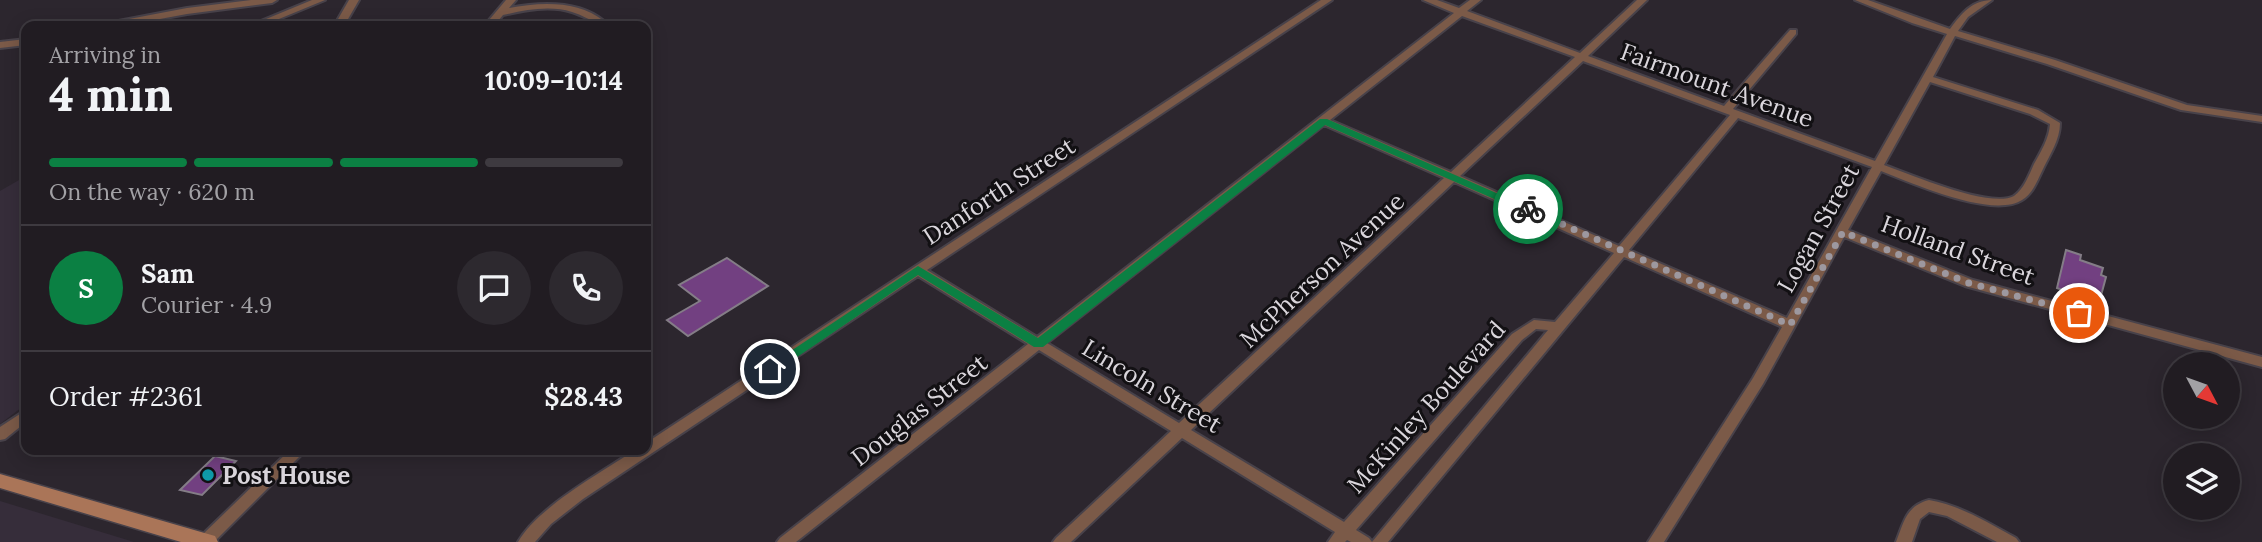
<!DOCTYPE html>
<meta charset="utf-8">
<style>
body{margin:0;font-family:Lora,serif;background:#2d292f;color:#f1f3f6;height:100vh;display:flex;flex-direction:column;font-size:26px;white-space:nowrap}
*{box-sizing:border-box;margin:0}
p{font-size:23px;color:#a2a1a5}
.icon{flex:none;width:38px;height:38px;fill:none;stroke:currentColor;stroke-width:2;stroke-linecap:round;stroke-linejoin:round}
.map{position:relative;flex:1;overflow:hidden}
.side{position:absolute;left:21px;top:21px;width:630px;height:434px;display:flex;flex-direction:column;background:#211c22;border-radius:14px;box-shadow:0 4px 18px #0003,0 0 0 2px #3e3a40}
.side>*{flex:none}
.needle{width:46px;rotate:131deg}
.tools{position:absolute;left:2163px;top:352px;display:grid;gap:14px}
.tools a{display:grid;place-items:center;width:77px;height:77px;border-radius:50%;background:#211c22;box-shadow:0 4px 18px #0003,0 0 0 2px #3e3a40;font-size:35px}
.pin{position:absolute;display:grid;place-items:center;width:60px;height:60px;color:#fff;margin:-30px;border:4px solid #fff;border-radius:50%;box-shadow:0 2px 7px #0007}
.courier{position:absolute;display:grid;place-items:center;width:70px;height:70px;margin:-35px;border:5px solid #0b8043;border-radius:50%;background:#fff;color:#222;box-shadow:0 2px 9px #0007}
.summary em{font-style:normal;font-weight:800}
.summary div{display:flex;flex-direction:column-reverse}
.summary{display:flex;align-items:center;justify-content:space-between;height:119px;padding:0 28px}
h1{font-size:46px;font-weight:800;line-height:52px}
.bar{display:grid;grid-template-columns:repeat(4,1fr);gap:10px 7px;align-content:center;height:84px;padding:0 28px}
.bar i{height:9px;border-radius:5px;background:#3e3a40}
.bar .selected{background:#0b8043}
.bar p{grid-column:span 4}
.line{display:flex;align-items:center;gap:18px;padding:0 28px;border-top:2px solid #3e3a40}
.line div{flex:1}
.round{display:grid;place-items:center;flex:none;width:74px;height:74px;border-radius:37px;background:#2d292f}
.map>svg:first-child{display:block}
.built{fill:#362d3a}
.building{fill:#724081;stroke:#847d87;stroke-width:2}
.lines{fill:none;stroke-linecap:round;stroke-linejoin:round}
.street-casing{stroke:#48424a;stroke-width:4}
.secondary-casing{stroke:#48424a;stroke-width:3}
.street{fill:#7b5a48;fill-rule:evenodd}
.secondary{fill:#aa7558;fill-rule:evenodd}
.route{fill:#0b8043}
.done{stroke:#9d989f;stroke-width:7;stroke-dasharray:0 12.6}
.culture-dot{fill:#0f9aa8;stroke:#121013;stroke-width:2.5}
.labels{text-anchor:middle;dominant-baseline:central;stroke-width:6;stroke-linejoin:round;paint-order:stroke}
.street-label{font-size:24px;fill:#dad6dc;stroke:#121013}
.poi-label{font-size:24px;font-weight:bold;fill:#dad6dc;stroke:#121013;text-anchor:start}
</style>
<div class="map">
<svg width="2262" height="542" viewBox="0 0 2262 542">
<rect width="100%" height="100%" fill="#2c262e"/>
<g class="built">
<polygon points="26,176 26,404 0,424 0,191"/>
<polygon points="0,501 134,542 0,542"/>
</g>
<g class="building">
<polygon points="2066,250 2081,255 2080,260 2103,268 2101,275 2106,277 2099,303 2057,288"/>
<polygon points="727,258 768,286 688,336 667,320 700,301 679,285"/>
<polygon points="215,456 236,461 202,495 180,490"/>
</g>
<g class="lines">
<g class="street-casing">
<g id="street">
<polygon points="251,0 277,0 272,3 187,14 122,26 103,26 108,23 187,8"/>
<polygon points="312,0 325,0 262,26 249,26"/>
<polygon points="349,0 359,0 344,26 334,26"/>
<path d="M506,0h10l-7,8c31,-6 69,-8 95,13l-5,3c-9,-4 -17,-9 -27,-12 -22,-7 -47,-2 -69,3l-9,11h-10z"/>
<path d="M1321,0h11l-405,270 110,67 417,-324 -31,-13h14l22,8 11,-8h11l-14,11 113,42 57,-53h10l-59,56 136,50 66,-76h6v4l-63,75 142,52 72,-127 -35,-11 -57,-23h13l82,29c11,-15 22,-29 42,-29l-24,17 -10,14 97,29 132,45 75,11v6l-81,-12 -134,-46 -92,-28 -22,41 105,33 22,13c0,17 -10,31 -17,46 -5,10 -10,25 -21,31 -30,19 -110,-17 -141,-29l-33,59 125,50 289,77v10l-297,-81 -121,-49 -81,147 -99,158h-16l105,-164 29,-51 -158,-70 -236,285h-37l-4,-2 -2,2h-17l7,-10 -153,-94 -111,104h-18l3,-4 115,-107 -132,-81 -243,192h-19l3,-4 248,-194 -110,-68 -335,223 -32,25 -16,18h-17c20,-35 84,-70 117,-92h11v-7zM1462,16l113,41 -124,115 -121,-52zM1583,61l147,54 -111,131 -159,-70zM1930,82l100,32 20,10c-1,15 -9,27 -16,40 -5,11 -10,25 -20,32 -24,13 -104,-22 -130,-31zM1738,118l134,49 -85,151 -158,-68zM1324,125l120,53 -265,245 -132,-80zM1454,182l160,71 -59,69 -21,-2 -22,14 -168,188 -153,-92zM1536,329l12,1 -176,212 -3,-4 -13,-8 166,-190z"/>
<polygon points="26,39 26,45 0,48 0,42"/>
<polygon points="26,410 26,422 5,439 0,440 0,427"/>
<polygon points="290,450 306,450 214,542 198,542 200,537"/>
<path d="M1929,500c31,5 59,23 87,38l3,4h-22l-50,-26 -18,-4 -9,7 -8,23h-16c8,-20 10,-36 33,-42z"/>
</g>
</g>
<g class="secondary-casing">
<polygon id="secondary" points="0,474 208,534 215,536 218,542 181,542 0,488"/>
</g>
<use href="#street" class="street"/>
<use href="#secondary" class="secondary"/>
</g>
<polygon class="route" points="1320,119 1327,119 1533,209 1524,212 1325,125 1043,347 1034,347 918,275 775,372 770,373 764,369 918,266 1038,338"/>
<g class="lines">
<polyline class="done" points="1528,209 1790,325 1843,232 1969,283 2079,313"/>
</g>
<circle class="culture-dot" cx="208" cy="475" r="7"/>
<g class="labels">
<g class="street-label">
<text transform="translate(1717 85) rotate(20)">Fairmount Avenue</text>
<text transform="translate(999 191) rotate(-33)">Danforth Street</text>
<text transform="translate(1818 228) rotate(-61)">Logan Street</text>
<text transform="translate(1958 250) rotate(20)">Holland Street</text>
<text transform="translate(1322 270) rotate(-43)">McPherson Avenue</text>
<text transform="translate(1152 386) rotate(31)">Lincoln Street</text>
<text transform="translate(1426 407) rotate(-48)">McKinley Boulevard</text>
<text transform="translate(919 410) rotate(-38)">Douglas Street</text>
</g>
<g class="poi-label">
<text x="222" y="475">Post House</text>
</g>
</g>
</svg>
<div class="tools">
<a><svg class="needle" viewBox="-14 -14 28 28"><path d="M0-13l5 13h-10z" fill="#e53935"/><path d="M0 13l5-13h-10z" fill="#a2a1a5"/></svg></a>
<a><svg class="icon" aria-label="layers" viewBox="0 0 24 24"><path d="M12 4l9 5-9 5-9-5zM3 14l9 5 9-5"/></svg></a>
</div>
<div class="pin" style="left:2079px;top:313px;background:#ea580c"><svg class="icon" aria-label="bag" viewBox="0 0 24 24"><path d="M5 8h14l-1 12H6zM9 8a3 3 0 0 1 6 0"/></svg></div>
<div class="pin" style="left:770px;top:369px;background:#1f2937"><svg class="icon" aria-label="home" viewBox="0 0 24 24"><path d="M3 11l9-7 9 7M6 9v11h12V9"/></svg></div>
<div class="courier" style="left:1528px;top:209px"><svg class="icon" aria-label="bike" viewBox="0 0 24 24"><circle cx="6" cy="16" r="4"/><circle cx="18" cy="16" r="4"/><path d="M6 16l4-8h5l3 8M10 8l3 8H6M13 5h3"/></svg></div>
<section class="side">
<div class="summary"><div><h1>4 min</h1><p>Arriving in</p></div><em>10:09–10:14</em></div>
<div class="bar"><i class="selected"></i><i class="selected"></i><i class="selected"></i><i></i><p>On the way · 620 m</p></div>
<div class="line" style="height:126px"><b class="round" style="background:#0b8043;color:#fff">S</b><div><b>Sam</b><p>Courier · 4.9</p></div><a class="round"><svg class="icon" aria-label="chat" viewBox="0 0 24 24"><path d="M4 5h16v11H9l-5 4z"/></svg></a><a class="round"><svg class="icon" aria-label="phone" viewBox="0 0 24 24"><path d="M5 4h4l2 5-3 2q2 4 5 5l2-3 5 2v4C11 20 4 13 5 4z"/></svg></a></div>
<div class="line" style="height:91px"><div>Order #2361</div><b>$28.43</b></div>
</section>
</div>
